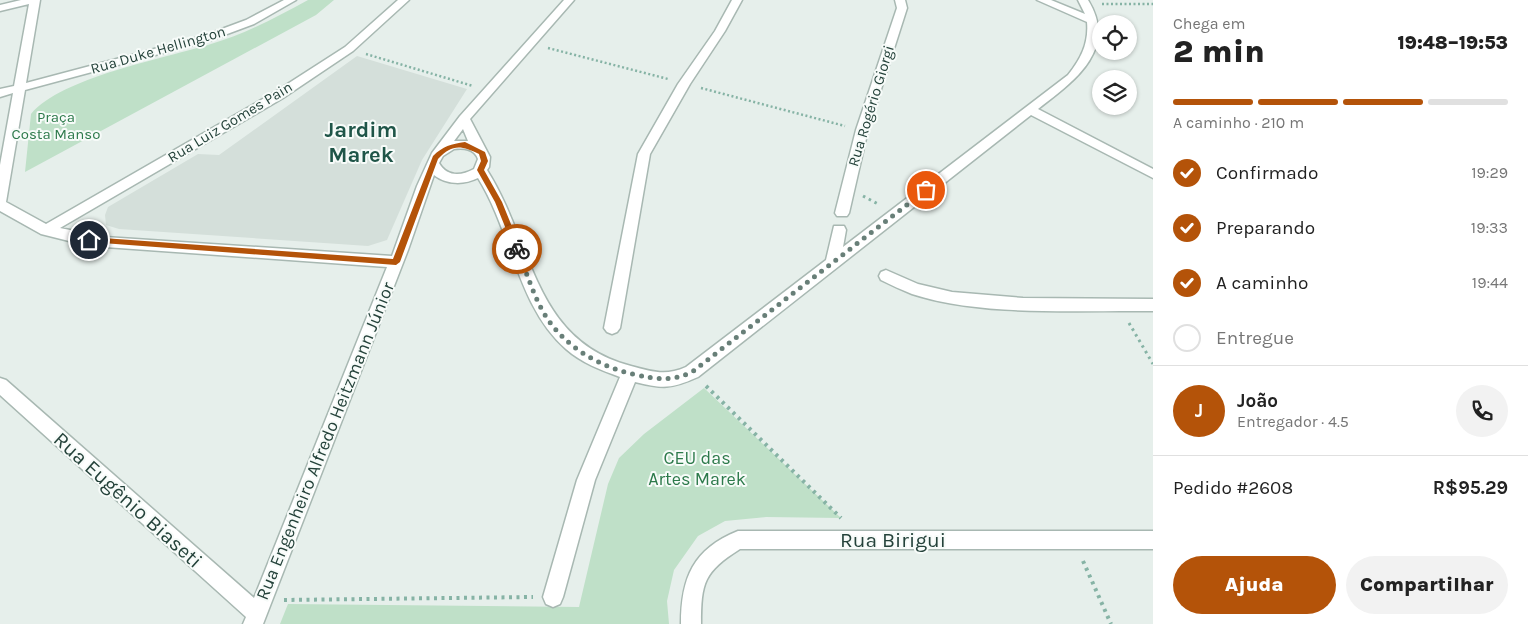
<!DOCTYPE html>
<html lang="pt">
<meta charset="utf-8">
<style>
body{margin:0;font-family:Karla,sans-serif;background:#f2f2f2;color:#222;height:100vh;display:flex;flex-direction:column;font-size:19px;white-space:nowrap}
*{box-sizing:border-box;margin:0}
p{font-size:16px;color:#767676}
.icon{flex:none;width:28px;height:28px;fill:none;stroke:currentColor;stroke-width:2;stroke-linecap:round;stroke-linejoin:round}
.map{position:relative;flex:1;overflow:hidden}
.details{display:flex;flex-direction:column;background:#fff;width:375px}
.details>*{flex:none}
.fabs{position:absolute;left:1092px;top:15px;display:grid;gap:10px}
.fabs a{display:grid;place-items:center;width:45px;height:45px;border-radius:50%;background:#fff;box-shadow:0 1px 4px #0004;font-size:25px}
.pin{position:absolute;display:grid;place-items:center;width:42px;height:42px;color:#fff;margin:-21px;border:2px solid #fff;border-radius:50%;box-shadow:0 1px 5px #0007}
.courier{position:absolute;display:grid;place-items:center;width:50px;height:50px;margin:-25px;border:4px solid #b45309;border-radius:50%;background:#fff;color:#222;box-shadow:0 1px 6px #0007}
.overview em{font-style:normal;font-weight:800}
.overview div{display:flex;flex-direction:column-reverse}
.overview{display:flex;align-items:center;justify-content:space-between;height:85px;padding:0 20px}
h1{font-size:32px;font-weight:800;line-height:38px}
.bar{display:grid;grid-template-columns:repeat(4,1fr);gap:8px 5px;align-content:center;height:60px;padding:0 20px}
.bar i{height:6px;border-radius:4px;background:#e0e0e0}
.bar .selected{background:#b45309}
.bar p{grid-column:span 4}
.line{display:flex;align-items:center;gap:12px;padding:0 20px;border-top:1px solid #e0e0e0}
.line div{flex:1}
.round{display:grid;place-items:center;flex:none;width:52px;height:52px;border-radius:26px;background:#f2f2f2}
ol{padding:0 20px;list-style:none}
li{display:flex;align-items:center;gap:15px;height:55px}
li p{margin-inline-start:auto}
li .icon{padding:5px;border-radius:50%;background:#b45309;color:#fff;stroke-width:4}
li:last-child{color:#767676}
li i{width:28px;height:28px;border:2px solid #e0e0e0;border-radius:50%}
.cta{display:flex;gap:10px;margin-top:auto;padding:10px 20px}
.cta a{flex:1;height:58px;border-radius:30px;background:#b45309;color:#fff;font-size:20px;font-weight:800;line-height:58px;text-align:center}
.cta a+a{background:#f2f2f2;color:#222}
main{display:flex;flex:1;min-height:0}
.map>svg:first-child{display:block}
.built{fill:#d4dfda}
.green{fill:#bfe0c8}
.lines{fill:none;stroke-linecap:round;stroke-linejoin:round}
.minor-casing{stroke:#a8b8b2;stroke-width:3}
.path-far2{stroke:#86b3a5;stroke-width:2.5;stroke-dasharray:2 2.5;stroke-linecap:butt}
.path-far1{stroke:#86b3a5;stroke-width:3;stroke-dasharray:2.5 4;stroke-linecap:butt}
.path{stroke:#86b3a5;stroke-width:4;stroke-dasharray:3 4.5;stroke-linecap:butt}
.minor{fill:#fff;fill-rule:evenodd}
.route{fill:#b45309}
.done{stroke:#687f78;stroke-width:5;stroke-dasharray:0 9}
.labels{text-anchor:middle;dominant-baseline:central;stroke-width:4;stroke-linejoin:round;paint-order:stroke}
.far-street-label{font-size:15px;fill:#24423a;stroke:#f7fbf9}
.far-park-label{font-size:15px;fill:#2d7a4b;stroke:#f7fbf9}
.street-label{font-size:18px;fill:#24423a;stroke:#f7fbf9}
.park-label{font-size:18px;fill:#2d7a4b;stroke:#f7fbf9}
.near-street-label{font-size:21px;fill:#24423a;stroke:#f7fbf9}
.district-label{font-size:22px;font-weight:bold;fill:#1f5548;stroke:#f7fbf9}
</style>
<main>
<div class="map">
<svg width="1153" height="624" viewBox="0 0 1153 624">
<rect width="100%" height="100%" fill="#e6efeb"/>
<polygon class="built" points="357,56 467,89 422,160 387,240 368,246 119,229 106,225 105,215 108,207 198,154 219,155"/>
<g class="green">
<path d="M308,0h26l-18,15 -291,157 6,-58c31,-37 132,-55 180,-70 34,-10 66,-27 97,-44z"/>
<polygon points="704,388 841,518 766,517 725,521 698,536 674,570 667,601 669,624 280,624 288,604 579,607 608,484 619,458 644,434"/>
</g>
<g class="lines">
<g class="minor-casing">
<g id="minor">
<path d="M21,0h19l-14,83 177,-47 43,-16 38,-20h12l-42,24 -43,16 -186,50 -19,112 40,22 229,-132 70,-45 53,-47h11l-56,51 -70,47 -223,130 45,9 287,19 25,-70 15,-33 28,-37 104,-116h10l-104,119 20,38 -1,10 -2,3c47,74 45,170 144,196 22,6 35,10 55,1l140,-107 8,-34h10l2,4 -3,17 225,-172c13,-16 21,-32 19,-53l-50,-22h14l34,14 -7,-14h10c31,50 -15,82 -50,109l115,60v9l-122,-63 -333,262c-27,12 -35,12 -63,5l-40,98 -32,117 -3,7 -7,3 -7,-3 -3,-7 34,-117 43,-103c-19,-7 -38,-14 -54,-28 -49,-43 -54,-117 -88,-171 -14,7 -31,7 -44,-3l-26,75 -145,374h-20l3,-7 -246,-222v-17l6,2 248,218 133,-331 -282,-20 -32,-5 -32,-8 -41,-23v-46l13,-72 -13,4v-8l14,-3 15,-82 -29,7v-6zM463,129l5,12h-14zM454,149c9,-1 20,-1 24,10l-4,10c-13,7 -27,8 -35,-6l4,-7z"/>
<polygon points="732,0 742,0 725,31 690,84 650,154 620,328 617,332 612,334 607,332 604,328 638,154 678,84 715,31"/>
<polygon points="895,0 905,0 907,8 868,130 849,213 847,216 837,216 835,213 856,130 897,8"/>
<path d="M886,270l32,14 34,8 71,6 130,1v12c-74,-1 -171,6 -241,-17 -10,-4 -21,-9 -31,-14l-2,-4 2,-4z"/>
<path d="M738,531h415v18h-413c-36,23 -39,33 -39,75h-20c0,-46 12,-75 57,-93z"/>
</g>
</g>
<g class="path-far2">
<polyline points="1102,4 1153,4"/>
<polyline points="548,48 668,79"/>
<polyline points="366,54 473,86"/>
<polyline points="701,88 845,126"/>
</g>
<g class="path-far1">
<polyline points="863,196 880,205"/>
<polyline points="1129,323 1153,364"/>
</g>
<g class="path">
<polyline points="706,386 841,518"/>
<polyline points="1083,561 1111,624"/>
<polyline points="284,600 533,597"/>
</g>
<use href="#minor" class="minor"/>
</g>
<path class="route" d="M465,142l20,10 3,9 -4,9 18,32 19,47 -1,3h-5l-1,-3 -19,-47 -18,-32 4,-9 -2,-7c-18,-9 -27,-10 -41,5l-38,103 -4,3 -307,-23 -4,-2 4,-3 304,22 40,-103c10,-10 18,-12 32,-14z"/>
<g class="lines">
<path class="done" d="M517,249c8,19 14,39 23,57 18,36 54,59 92,68 23,5 38,8 60,-2l234,-182"/>
</g>
<g class="labels">
<g class="far-street-label">
<text transform="translate(158 50) rotate(-16)">Rua Duke Hellington</text>
<text transform="translate(871 106) rotate(-73)">Rua Rogério Giorgi</text>
<text transform="translate(230 122) rotate(-31)">Rua Luiz Gomes Pain</text>
</g>
<g class="far-park-label">
<text x="56" y="117">Praça<tspan x="56" dy="17">Costa Manso</tspan></text>
</g>
<g class="street-label">
<text transform="translate(325 441) rotate(-68)">Rua Engenheiro Alfredo Heitzmann Júnior</text>
</g>
<g class="park-label">
<text x="697" y="458">CEU das<tspan x="697" dy="21">Artes Marek</tspan></text>
</g>
<g class="near-street-label">
<text transform="translate(128 500) rotate(42)">Rua Eugênio Biaseti</text>
<text x="893" y="540">Rua Birigui</text>
</g>
<g class="district-label">
<text x="361" y="130">Jardim<tspan x="361" dy="25">Marek</tspan></text>
</g>
</g>
</svg>
<div class="fabs">
<a><svg class="icon" aria-label="locate" viewBox="0 0 24 24"><circle cx="12" cy="12" r="6"/><path d="M12 2v4M12 18v4M2 12h4M18 12h4"/></svg></a>
<a><svg class="icon" aria-label="layers" viewBox="0 0 24 24"><path d="M12 4l9 5-9 5-9-5zM3 14l9 5 9-5"/></svg></a>
</div>
<div class="pin" style="left:926px;top:190px;background:#ea580c"><svg class="icon" aria-label="bag" viewBox="0 0 24 24"><path d="M5 8h14l-1 12H6zM9 8a3 3 0 0 1 6 0"/></svg></div>
<div class="pin" style="left:89px;top:240px;background:#1f2937"><svg class="icon" aria-label="home" viewBox="0 0 24 24"><path d="M3 11l9-7 9 7M6 9v11h12V9"/></svg></div>
<div class="courier" style="left:517px;top:249px"><svg class="icon" aria-label="bike" viewBox="0 0 24 24"><circle cx="6" cy="16" r="4"/><circle cx="18" cy="16" r="4"/><path d="M6 16l4-8h5l3 8M10 8l3 8H6M13 5h3"/></svg></div>
</div>
<section class="details">
<div class="overview"><div><h1>2 min</h1><p>Chega em</p></div><em>19:48–19:53</em></div>
<div class="bar"><i class="selected"></i><i class="selected"></i><i class="selected"></i><i></i><p>A caminho · 210 m</p></div>
<ol>
<li><svg class="icon" aria-label="check" viewBox="0 0 24 24"><path d="M5 12l5 5 9-10"/></svg>Confirmado<p>19:29</p></li>
<li><svg class="icon" aria-label="check" viewBox="0 0 24 24"><path d="M5 12l5 5 9-10"/></svg>Preparando<p>19:33</p></li>
<li><svg class="icon" aria-label="check" viewBox="0 0 24 24"><path d="M5 12l5 5 9-10"/></svg>A caminho<p>19:44</p></li>
<li><i></i>Entregue</li>
</ol>
<div class="line" style="height:90px"><b class="round" style="background:#b45309;color:#fff">J</b><div><b>João</b><p>Entregador · 4.5</p></div><a class="round"><svg class="icon" aria-label="phone" viewBox="0 0 24 24"><path d="M5 4h4l2 5-3 2q2 4 5 5l2-3 5 2v4C11 20 4 13 5 4z"/></svg></a></div>
<div class="line" style="height:65px"><div>Pedido #2608</div><b>R$95.29</b></div>
<div class="cta"><a>Ajuda</a><a>Compartilhar</a></div>
</section>
</main>
